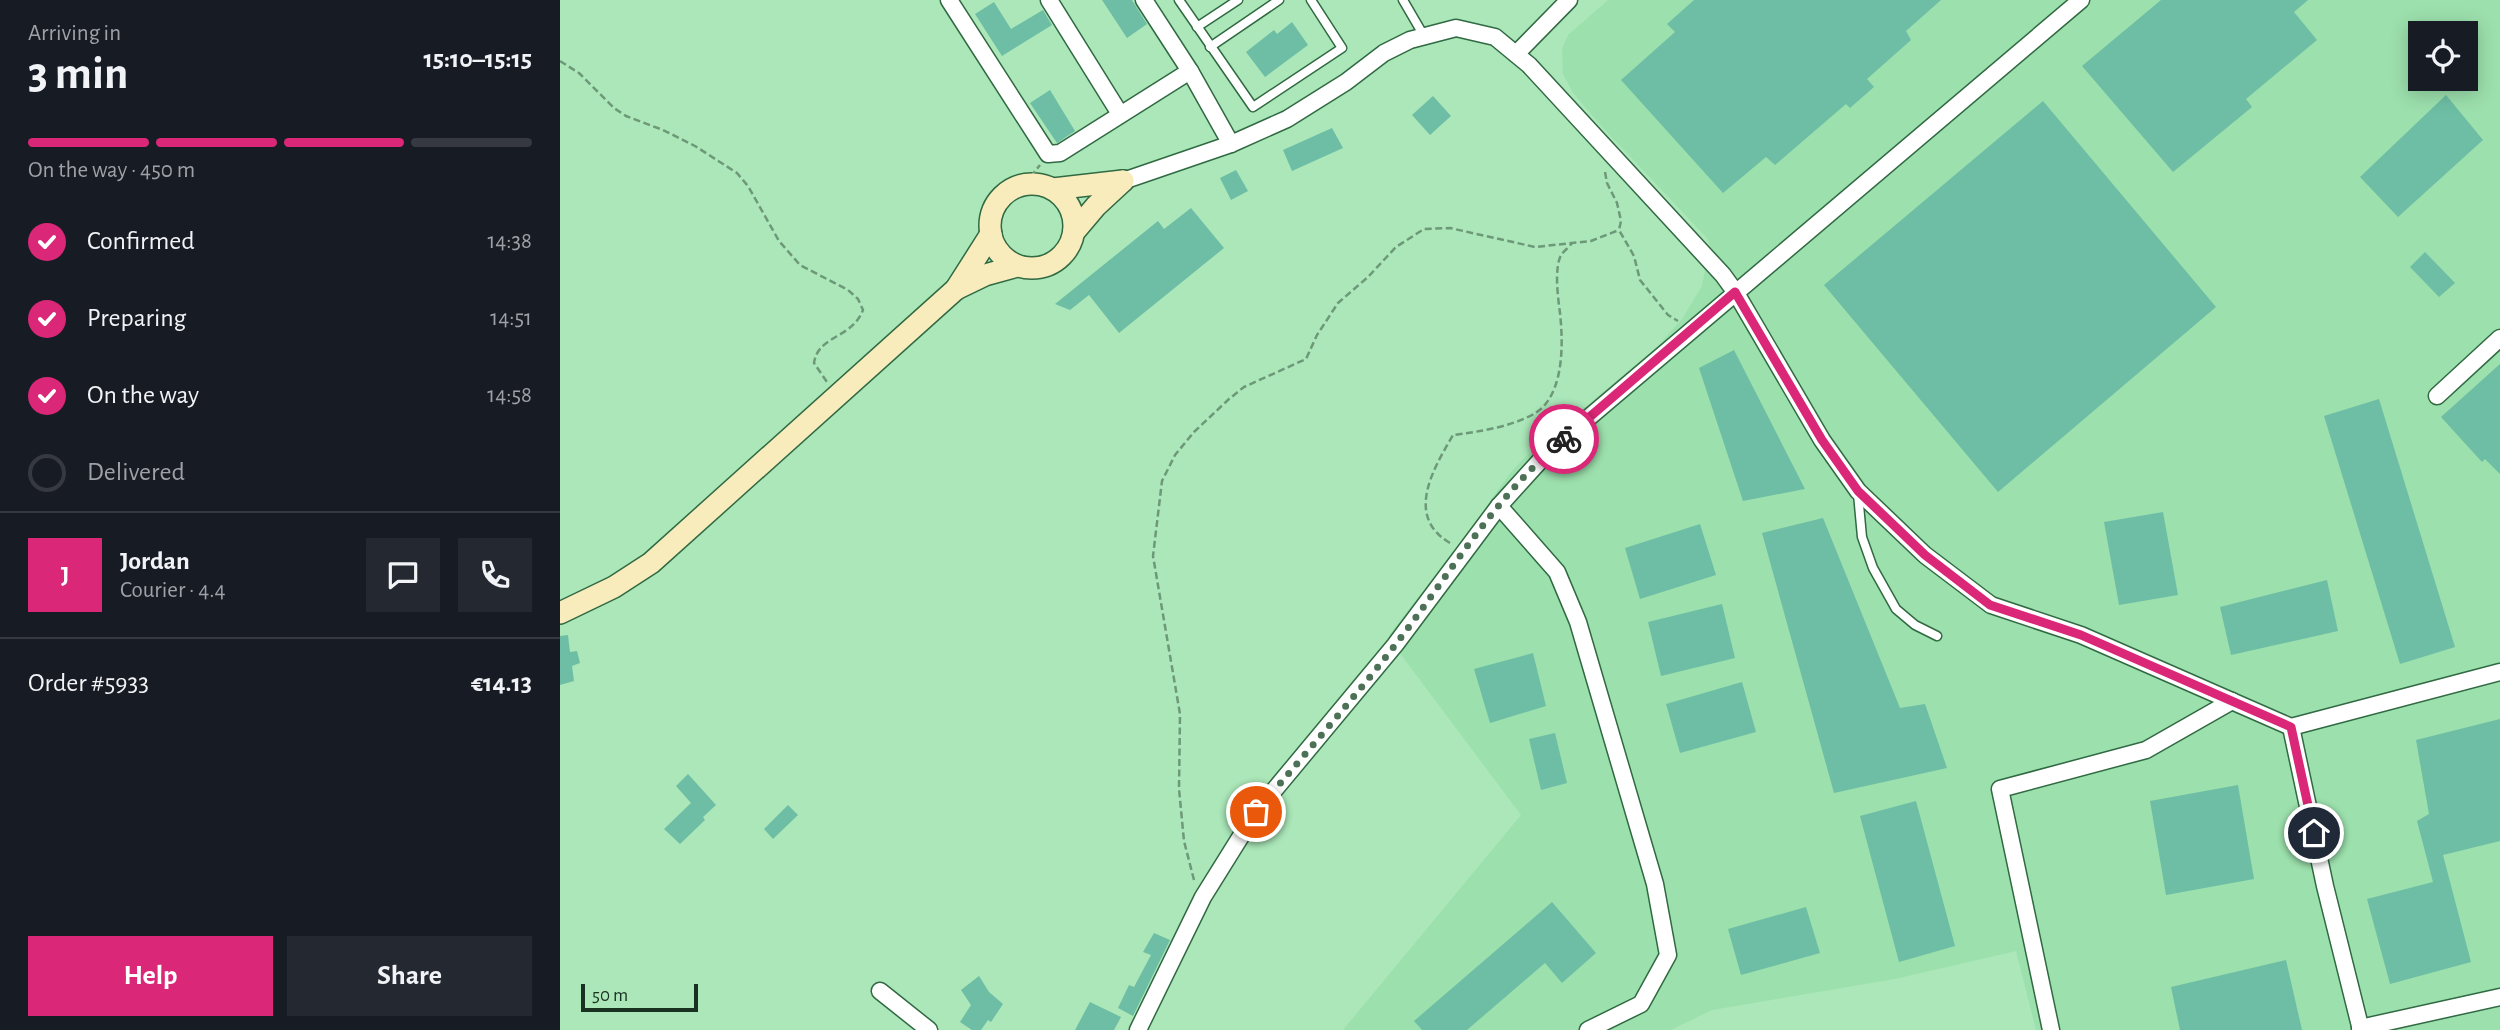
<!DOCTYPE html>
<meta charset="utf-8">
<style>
body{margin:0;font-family:"Alegreya Sans",sans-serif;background:#242831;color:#f1f3f6;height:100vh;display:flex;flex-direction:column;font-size:26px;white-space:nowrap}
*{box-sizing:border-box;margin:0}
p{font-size:23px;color:#9ea1a6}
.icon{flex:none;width:38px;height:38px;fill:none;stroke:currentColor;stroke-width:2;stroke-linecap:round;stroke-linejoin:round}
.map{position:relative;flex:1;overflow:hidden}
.side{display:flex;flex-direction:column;background:#171b24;width:560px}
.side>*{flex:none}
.tools{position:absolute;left:1848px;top:21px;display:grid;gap:14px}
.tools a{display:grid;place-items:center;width:70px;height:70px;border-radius:0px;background:#171b24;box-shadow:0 4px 18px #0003;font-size:35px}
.scale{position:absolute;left:21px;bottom:18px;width:117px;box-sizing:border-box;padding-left:7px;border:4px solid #193120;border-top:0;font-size:19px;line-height:24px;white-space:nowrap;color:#193120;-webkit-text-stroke:5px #abe7b9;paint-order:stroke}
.pin{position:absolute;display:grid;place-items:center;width:60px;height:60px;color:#fff;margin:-30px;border:4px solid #fff;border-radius:50%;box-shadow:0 2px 7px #0007}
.courier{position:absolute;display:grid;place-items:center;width:70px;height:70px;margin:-35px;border:5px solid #db2777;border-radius:50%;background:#fff;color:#222;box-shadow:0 2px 9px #0007}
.head em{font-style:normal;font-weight:700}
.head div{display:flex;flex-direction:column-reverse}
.head{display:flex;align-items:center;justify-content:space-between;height:119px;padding:0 28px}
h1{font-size:46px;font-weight:700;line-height:52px}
.bar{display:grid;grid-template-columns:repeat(4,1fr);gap:10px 7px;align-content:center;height:84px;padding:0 28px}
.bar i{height:9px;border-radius:5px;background:#363941}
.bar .selected{background:#db2777}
.bar p{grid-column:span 4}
.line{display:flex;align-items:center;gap:18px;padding:0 28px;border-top:2px solid #363941}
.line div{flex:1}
.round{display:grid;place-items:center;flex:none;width:74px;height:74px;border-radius:0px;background:#242831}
ol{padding:0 28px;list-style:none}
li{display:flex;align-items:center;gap:21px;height:77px}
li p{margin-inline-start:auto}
li .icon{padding:7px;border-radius:50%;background:#db2777;color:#fff;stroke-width:4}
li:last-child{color:#9ea1a6}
li i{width:38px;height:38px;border:4px solid #363941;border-radius:50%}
.action{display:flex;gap:14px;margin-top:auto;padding:14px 28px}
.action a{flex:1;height:80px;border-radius:0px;background:#db2777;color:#fff;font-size:28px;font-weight:700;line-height:80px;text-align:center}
.action a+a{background:#242831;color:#f1f3f6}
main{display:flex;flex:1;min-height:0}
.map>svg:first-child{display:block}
.built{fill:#9ce0ad;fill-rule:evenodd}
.building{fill:#6dbea5}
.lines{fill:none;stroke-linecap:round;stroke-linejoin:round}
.lane-casing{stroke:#306942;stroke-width:11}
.street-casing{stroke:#306942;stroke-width:19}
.secondary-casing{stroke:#306942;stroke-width:24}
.path{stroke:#6d9978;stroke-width:2.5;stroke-dasharray:7 3.5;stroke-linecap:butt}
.lane{stroke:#fff;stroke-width:8}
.street{stroke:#fff;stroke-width:16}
.secondary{stroke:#f8ecbc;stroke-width:21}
.done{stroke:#4c7156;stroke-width:7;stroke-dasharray:0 12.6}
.route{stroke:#db2777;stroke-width:9}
</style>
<main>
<section class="side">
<div class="head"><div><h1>3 min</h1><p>Arriving in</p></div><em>15:10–15:15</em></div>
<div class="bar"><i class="selected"></i><i class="selected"></i><i class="selected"></i><i></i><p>On the way · 450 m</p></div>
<ol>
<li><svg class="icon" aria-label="check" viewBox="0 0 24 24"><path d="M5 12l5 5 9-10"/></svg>Confirmed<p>14:38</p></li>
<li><svg class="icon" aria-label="check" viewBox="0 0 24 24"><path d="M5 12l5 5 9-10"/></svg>Preparing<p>14:51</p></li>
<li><svg class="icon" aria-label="check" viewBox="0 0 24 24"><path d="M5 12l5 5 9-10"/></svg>On the way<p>14:58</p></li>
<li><i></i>Delivered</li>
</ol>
<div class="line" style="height:126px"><b class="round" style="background:#db2777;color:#fff">J</b><div><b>Jordan</b><p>Courier · 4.4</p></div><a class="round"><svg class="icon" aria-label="chat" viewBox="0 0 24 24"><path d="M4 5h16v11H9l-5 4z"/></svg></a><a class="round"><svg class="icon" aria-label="phone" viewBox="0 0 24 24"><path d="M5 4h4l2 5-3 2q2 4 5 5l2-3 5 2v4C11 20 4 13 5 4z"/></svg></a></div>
<div class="line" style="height:91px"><div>Order #5933</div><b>€14.13</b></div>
<div class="action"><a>Help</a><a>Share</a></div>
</section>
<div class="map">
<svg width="1940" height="1030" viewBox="0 0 1940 1030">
<rect width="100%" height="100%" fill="#abe7b9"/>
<path class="built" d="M1048,0h892v1030h-464l-20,-79 -121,28 -183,31 -41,20h-328l178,-215 -122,-163 -10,-17 74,-96 45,-63 16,-18 133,-111 25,-28 20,-33 8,-40 -3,-8 -104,-110 -30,-35 -10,-19 -1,-25 6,-14zM1860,33h46v46h-46z"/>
<g class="building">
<polygon points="542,0 572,0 587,24 567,38"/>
<polygon points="1134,0 1381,0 1346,31 1351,40 1307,79 1314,87 1290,108 1286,104 1215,165 1206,157 1163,193 1061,80 1115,32 1107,24"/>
<polygon points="1601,0 1748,0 1734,12 1757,40 1686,99 1692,107 1613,172 1522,66"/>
<polygon points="434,2 451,29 483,10 492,25 442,56 415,14"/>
<polygon points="732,22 748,45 705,77 686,52 714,30 717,34"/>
<polygon points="490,90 515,131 497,143 470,103"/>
<polygon points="1886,95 1923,140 1838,217 1800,177"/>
<polygon points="873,96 891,116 870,135 852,115"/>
<polygon points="1483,101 1656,307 1438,492 1264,285"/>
<polygon points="772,128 783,148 732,171 723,150"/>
<polygon points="676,170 688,191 671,200 660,178"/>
<polygon points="631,208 664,248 559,333 529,295 510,310 495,304 598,221 604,229"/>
<polygon points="1865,252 1895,283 1879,297 1850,267"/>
<polygon points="1174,350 1245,489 1183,501 1139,368"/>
<polygon points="1940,364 1940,474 1925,459 1922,462 1881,417"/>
<polygon points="1819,399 1895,647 1840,664 1764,416"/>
<polygon points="1603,512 1618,595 1559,605 1544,522"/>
<polygon points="1263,518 1340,708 1365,704 1387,768 1274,793 1202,533"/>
<polygon points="1140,524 1156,575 1080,599 1065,548"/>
<polygon points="1767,580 1778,631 1671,655 1660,607"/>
<polygon points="1162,604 1175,658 1101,676 1088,622"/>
<polygon points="8,635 10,652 17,651 20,663 12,666 14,681 0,685 0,636"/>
<polygon points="973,653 986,706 930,723 914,669"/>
<polygon points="1182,682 1196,732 1120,753 1106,704"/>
<polygon points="1940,719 1940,841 1883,855 1911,962 1830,984 1807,899 1873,882 1857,821 1869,814 1856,740"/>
<polygon points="995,733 1007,783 981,790 969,739"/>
<polygon points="128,774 156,805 143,817 145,820 120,844 104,829 131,803 116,786"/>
<polygon points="1678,785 1694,879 1606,895 1590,801"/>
<polygon points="1356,801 1395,946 1339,962 1300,816"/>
<polygon points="228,805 238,815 213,839 204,829"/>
<polygon points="992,902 1036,953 1002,983 985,963 907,1030 862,1030 854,1021"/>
<polygon points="1246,907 1260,953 1181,975 1168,929"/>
<polygon points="594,933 610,940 573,1016 558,1008 569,985 574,987 591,955 583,952"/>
<polygon points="1726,960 1742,1030 1620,1030 1611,987"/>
<polygon points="419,976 429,992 443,1004 431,1022 428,1020 421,1030 412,1030 400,1022 411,1005 401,990"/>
<polygon points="530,1002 561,1017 554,1030 515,1030"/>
</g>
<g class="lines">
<g class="lane-casing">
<g id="lane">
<polyline points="619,0 693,107 782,48 751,0"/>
<polyline points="843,0 864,36"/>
<polyline points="637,27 678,0"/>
<polyline points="650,47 719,0"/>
<polyline points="1298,494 1302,537 1313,568 1336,609 1355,625 1377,636"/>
</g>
</g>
<g class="street-casing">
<g id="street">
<polyline points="389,0 488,154 500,153 630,71"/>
<polyline points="489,0 560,114"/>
<polyline points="584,0 630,71 671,144"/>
<polyline points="956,54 1009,0"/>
<polyline points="563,181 671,144 727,119 786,82 824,53 850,40 896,28 935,37 969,65 1163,275 1176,293 1262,440 1298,491 1365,555 1431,605 1521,635 1731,727 1940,672"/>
<polyline points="1877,396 1940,338"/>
<polyline points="939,506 997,572 1018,622 1095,884 1108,955 1081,1004 1028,1030"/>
<polyline points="1731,727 1765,886 1801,1030"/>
<polyline points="320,991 369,1030"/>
<polyline points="1800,1028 1940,997"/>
<polyline points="578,1030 643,897 696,812 835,645 939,506 987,453 1521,0"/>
<polyline points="1491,1030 1440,789 1586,750 1672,701"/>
</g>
</g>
<g class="secondary-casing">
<g id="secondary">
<circle cx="472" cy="226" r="42"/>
<polyline points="493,189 563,181"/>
<polyline points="514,232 536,206 563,181"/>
<polyline points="396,289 425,275 457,266"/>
<polyline points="0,613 54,587 91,563 396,289 431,234"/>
</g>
</g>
<g class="path">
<path d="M0,61l19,12 35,35 12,8 37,14 32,16 42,27 11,13 31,55 21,24 48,25 10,9 5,11c-11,29 -45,25 -49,53l13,19"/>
<polyline points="1045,172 1047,183 1057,203 1061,221 1059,230 1074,256 1080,280 1108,315 1118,321"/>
<polyline points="464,185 480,165"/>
<path d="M890,543c-46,-27 -16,-75 3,-108 24,-3 73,-10 91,-29 20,-23 19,-65 16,-93 -2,-15 -6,-44 1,-58 3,-4 8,-8 11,-12"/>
<polyline points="634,880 624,841 619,789 620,714 593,556 602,481 615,455 634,432 669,399 684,387 746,359 757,335 778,303 808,277 836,247 864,229 890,228 975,247 1031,241 1059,230"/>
</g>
<use href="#lane" class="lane"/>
<use href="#street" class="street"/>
<use href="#secondary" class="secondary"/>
</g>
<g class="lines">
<path class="done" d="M696,812c47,-56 95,-110 140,-168 53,-69 100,-149 168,-205"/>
<polyline class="route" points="1004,439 1175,292 1262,440 1298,491 1365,555 1430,605 1521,635 1731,727 1754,833"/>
</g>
</svg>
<div class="tools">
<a><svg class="icon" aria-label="locate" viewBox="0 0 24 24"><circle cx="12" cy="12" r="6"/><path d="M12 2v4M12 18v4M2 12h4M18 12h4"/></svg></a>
</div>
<div class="scale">50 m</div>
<div class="pin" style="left:696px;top:812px;background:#ea580c"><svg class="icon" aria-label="bag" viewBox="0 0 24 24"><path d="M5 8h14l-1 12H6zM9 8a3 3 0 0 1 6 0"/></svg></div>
<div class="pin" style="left:1754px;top:833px;background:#1f2937"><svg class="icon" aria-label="home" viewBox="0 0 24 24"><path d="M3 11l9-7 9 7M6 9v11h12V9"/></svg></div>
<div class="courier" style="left:1004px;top:439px"><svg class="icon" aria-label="bike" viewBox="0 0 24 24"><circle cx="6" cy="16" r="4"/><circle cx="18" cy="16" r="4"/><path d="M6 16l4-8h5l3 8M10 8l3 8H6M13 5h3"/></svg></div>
</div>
</main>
